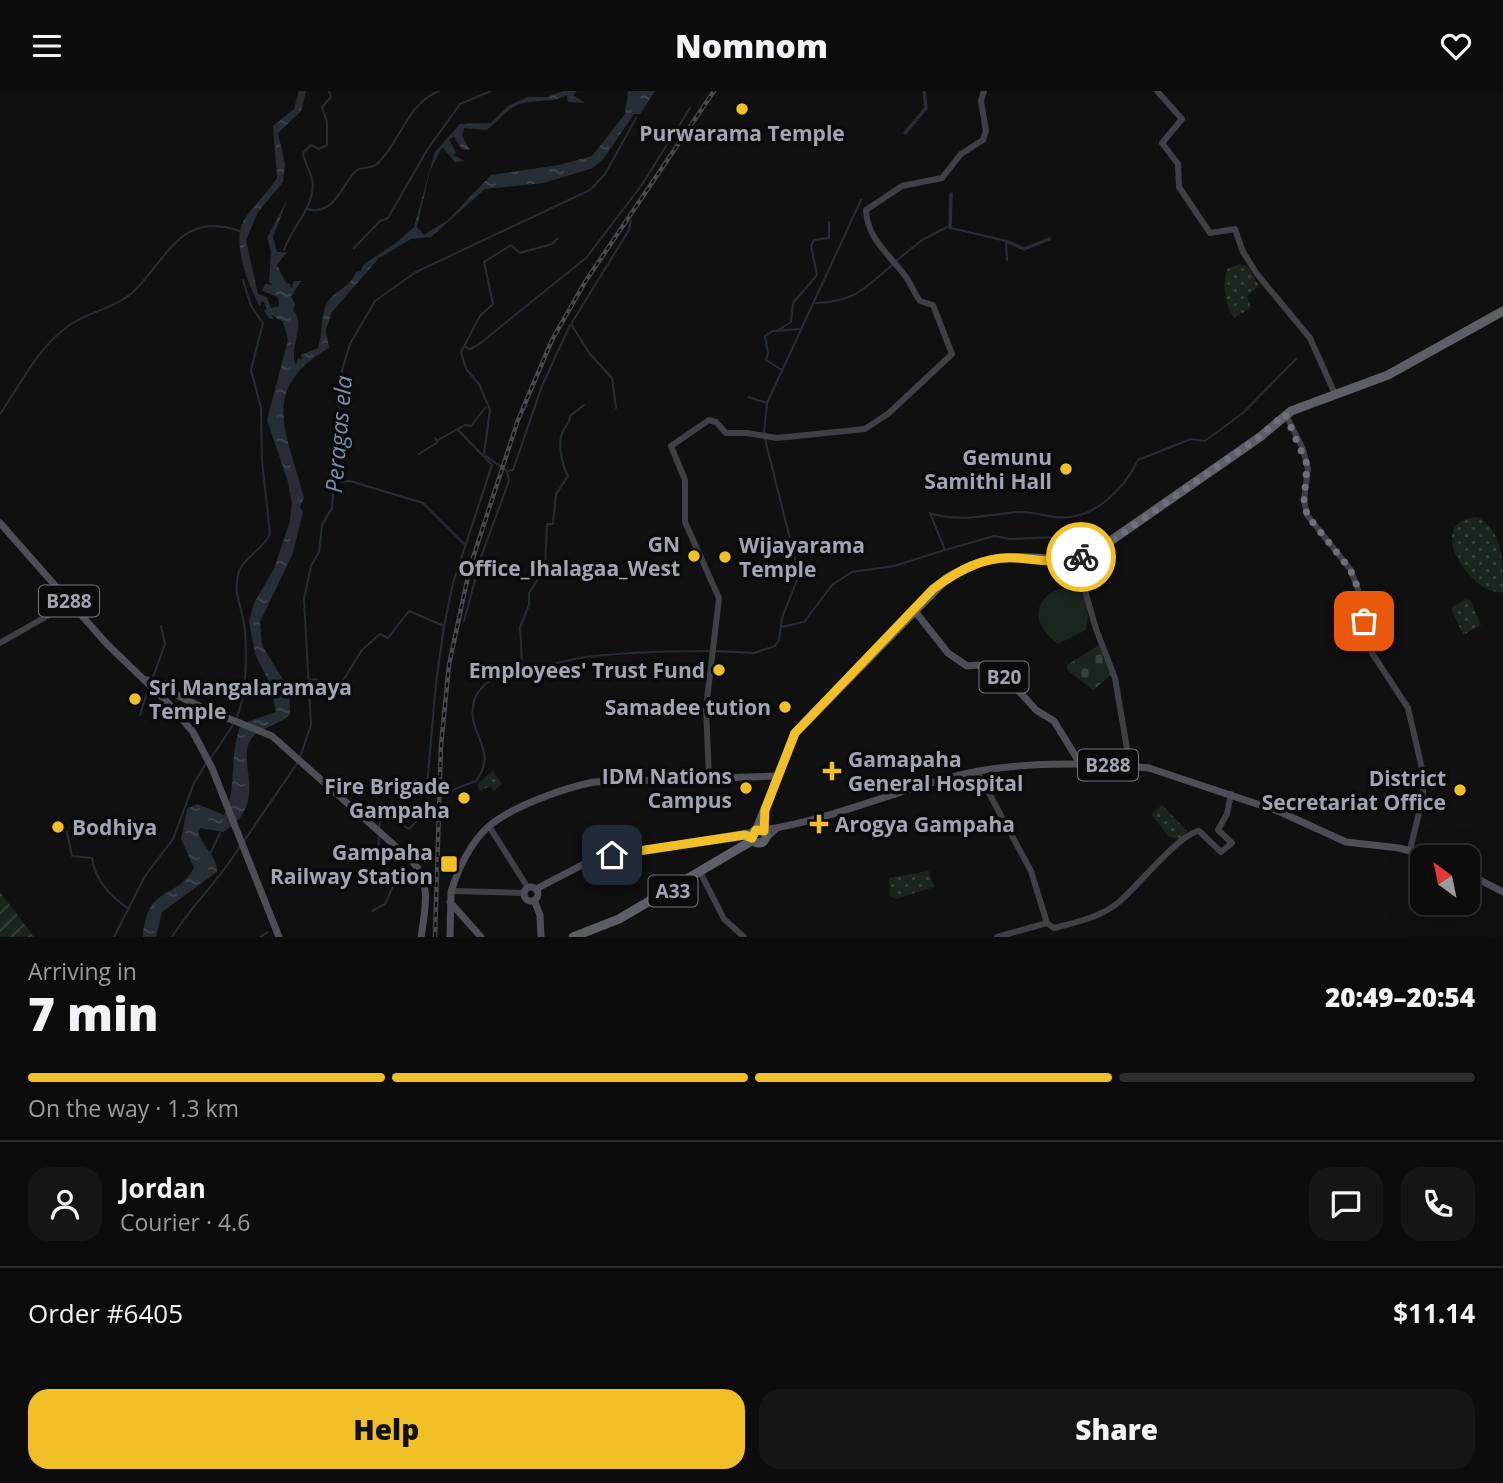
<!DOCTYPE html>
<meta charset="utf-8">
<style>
body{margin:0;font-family:"Open Sans",sans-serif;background:#151516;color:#f1f3f6;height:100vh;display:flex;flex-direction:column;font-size:26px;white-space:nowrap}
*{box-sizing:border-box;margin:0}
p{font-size:23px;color:#9a9b9d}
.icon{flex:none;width:38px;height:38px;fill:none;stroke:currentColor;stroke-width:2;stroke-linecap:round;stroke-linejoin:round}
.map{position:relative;height:846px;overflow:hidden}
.drawer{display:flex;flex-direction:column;background:#0c0c0d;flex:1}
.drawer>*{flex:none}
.needle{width:46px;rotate:327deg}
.tools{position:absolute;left:1410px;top:754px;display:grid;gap:14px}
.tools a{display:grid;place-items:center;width:70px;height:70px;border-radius:14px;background:#0c0c0d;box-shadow:0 7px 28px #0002,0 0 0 2px #2c2c2e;font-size:35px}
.pin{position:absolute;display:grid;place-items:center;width:60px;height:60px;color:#fff;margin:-30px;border-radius:14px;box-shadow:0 4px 10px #0006}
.courier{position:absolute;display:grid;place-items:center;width:70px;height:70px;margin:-35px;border:5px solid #f1bf28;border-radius:50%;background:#fff;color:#222;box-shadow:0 2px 9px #0007}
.overview em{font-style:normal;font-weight:800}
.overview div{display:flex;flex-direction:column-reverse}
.overview{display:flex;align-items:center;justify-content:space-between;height:119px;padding:0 28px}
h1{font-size:46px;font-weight:800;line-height:52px}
.bar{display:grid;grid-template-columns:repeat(4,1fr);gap:10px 7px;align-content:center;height:84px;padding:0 28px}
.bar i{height:9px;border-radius:5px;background:#2c2c2e}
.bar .on{background:#f1bf28}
.bar p{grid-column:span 4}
.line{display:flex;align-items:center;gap:18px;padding:0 28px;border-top:2px solid #2c2c2e}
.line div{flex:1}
.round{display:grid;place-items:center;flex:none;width:74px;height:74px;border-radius:21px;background:#151516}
.button{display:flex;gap:14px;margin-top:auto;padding:14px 28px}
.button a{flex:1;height:80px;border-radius:21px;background:#f1bf28;color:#111;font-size:28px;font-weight:800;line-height:80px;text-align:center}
.button a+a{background:#151516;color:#f1f3f6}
header{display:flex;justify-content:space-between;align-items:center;height:91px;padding:0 28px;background:#0c0c0d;font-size:32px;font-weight:800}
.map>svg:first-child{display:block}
.grass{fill:#1c241e}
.cemetery{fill:url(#cemetery-stones)}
.park{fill:url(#park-dots)}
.garden{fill:url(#garden-furrows)}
.water{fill:url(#water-ripples)}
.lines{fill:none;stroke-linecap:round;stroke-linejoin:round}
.stream{stroke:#272d35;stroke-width:2}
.canal{stroke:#272d35;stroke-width:3.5}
.secondary{stroke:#3f4046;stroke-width:6}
.primary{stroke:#4d4e55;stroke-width:7}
.highway{stroke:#5d5f67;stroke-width:9}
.rail-casing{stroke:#48494f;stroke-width:4.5}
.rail{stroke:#0b0b0c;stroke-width:2;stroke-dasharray:5;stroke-linecap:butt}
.done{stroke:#6e717a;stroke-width:7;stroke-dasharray:0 12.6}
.route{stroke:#f1bf28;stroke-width:9}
.poi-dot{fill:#f1bf28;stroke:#0b0b0c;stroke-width:2.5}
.labels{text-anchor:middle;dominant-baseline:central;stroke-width:7;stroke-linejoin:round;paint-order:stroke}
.shield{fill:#0b0b0c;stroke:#747780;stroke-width:2}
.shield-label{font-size:19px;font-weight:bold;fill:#a1a5b2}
.poi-label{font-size:21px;font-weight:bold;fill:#a1a5b2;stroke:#0b0b0c;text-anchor:end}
.water-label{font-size:23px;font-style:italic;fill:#7790ae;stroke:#0b0b0c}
</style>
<header><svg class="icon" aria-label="menu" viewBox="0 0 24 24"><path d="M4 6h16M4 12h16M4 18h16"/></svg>Nomnom<svg class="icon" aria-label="heart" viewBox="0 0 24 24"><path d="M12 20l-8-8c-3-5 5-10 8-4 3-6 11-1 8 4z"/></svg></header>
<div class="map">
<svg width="1503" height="846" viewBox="0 0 1503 846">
<defs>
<pattern id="cemetery-stones" width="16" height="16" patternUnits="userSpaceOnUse" patternTransform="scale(1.75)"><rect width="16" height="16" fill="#1c241e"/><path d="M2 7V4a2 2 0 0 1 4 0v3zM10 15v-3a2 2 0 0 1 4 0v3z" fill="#3a413c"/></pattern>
<pattern id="park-dots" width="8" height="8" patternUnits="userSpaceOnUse" patternTransform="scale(1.75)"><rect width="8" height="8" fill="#1c241e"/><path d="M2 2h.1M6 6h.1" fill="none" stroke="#3a413c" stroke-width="1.8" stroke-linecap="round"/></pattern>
<pattern id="garden-furrows" width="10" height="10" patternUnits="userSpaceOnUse" patternTransform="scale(1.75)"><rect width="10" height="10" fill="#1c241e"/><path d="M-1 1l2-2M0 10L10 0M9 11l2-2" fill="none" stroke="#3a413c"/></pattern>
<pattern id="water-ripples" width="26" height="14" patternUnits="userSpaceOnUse" patternTransform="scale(1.75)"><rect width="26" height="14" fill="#272d35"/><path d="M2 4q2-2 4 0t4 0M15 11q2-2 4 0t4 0" fill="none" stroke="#434850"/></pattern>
</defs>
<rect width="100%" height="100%" fill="#101011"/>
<path class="grass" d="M1066,493h10c12,14 14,28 10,46l-28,14c-16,-12 -29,-31 -11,-48 6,-6 13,-5 19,-12z"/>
<polygon class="cemetery" points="1099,554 1111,584 1093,599 1067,579 1067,574"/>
<g class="park">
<path d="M1240,173l8,3 11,19 -12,10 4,12 -17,10c-10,-16 -12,-31 -7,-49z"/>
<path d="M1477,426c26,12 26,47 26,75 -31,5 -82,-71 -26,-75z"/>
<polygon points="1466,508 1471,510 1481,534 1463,544 1451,517"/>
<polygon points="493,679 502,693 494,700 490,695 480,700 477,694"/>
<polygon points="1162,714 1187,740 1180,748 1169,746 1151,723"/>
<polygon points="929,780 934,796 896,808 890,805 889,787"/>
</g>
<polygon class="garden" points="0,801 34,846 0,846"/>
<path class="water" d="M299,0h7l-5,20 -23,22 7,31 -2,18 -25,30 -12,28 12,54 9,3 4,11 8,-2 -1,-9 -16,-6 3,-7 8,1 -4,-3 2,-31 -4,-13 20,-38 -14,37 4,15h10l-10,13 9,18 4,1 1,5 3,-8h7l-10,16 4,6 -2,7c14,16 -5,37 3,55l2,-7 4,1 -1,-4 17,-7c5,-16 2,-29 8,-43 7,-15 25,-17 30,-33l5,-1 2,-6 34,-23 17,-15 21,-75 25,-28 31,-1 17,-17 20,-9h19l16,-6h31h-17l-4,4 12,8 -17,-1 -1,-7c-15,9 -34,3 -50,10 -12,5 -19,18 -31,25l-22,-2 -2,8 8,14 -8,-1 -8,-12 -5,2 7,14 -3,2 12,6 -10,1 -12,-14 -2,1 -11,22 -13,56 7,8 24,-15 43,-45 68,-10 33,-9 33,-42 3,-23h27l-15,23h-6l-30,44 -11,10 -49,15 -59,6 -54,48 -20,2 -32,19 -47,54 -6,18 3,18c-72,41 -41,86 -25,150l-4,9 3,5 -10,41 -33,69 2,23 27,45 1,25c-10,8 -28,14 -34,19 -27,22 19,67 -33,98l-23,-4 -2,4c4,14 21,27 19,40l-55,40 -6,25h-13c4,-53 31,-35 51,-69l-13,-29 6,-30 10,-5 27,11c14,-28 4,-57 17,-91l35,-12 -6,-28 -15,-30 -6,-33 5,-18 20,-34 16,-48 2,-18 -4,-21 -21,-62 21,-80 -5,-18 -11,-7 1,4h-3l-6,-8 3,-3 -3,-6 -3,-1 -1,5c-11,-18 -28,-63 -17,-84 9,-16 24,-28 34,-44l-4,-52 21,-17z"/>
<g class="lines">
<g class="stream">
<path d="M307,118c25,7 33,-19 46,-35 6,-9 16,-4 24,-10 24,-22 29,-60 62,-73"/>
<polyline points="354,157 380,130 388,127 427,59 460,13 491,0"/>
<path d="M284,159c8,-24 33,-45 28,-71 -2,-9 -8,-17 -9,-26l8,-8 8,4 8,-4v-23l-5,-15 9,-10 -2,-6"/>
<polyline points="896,170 922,149 947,136 1006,150 1007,169"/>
<path d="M816,212c37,-1 49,-14 76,-38"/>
<polyline points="777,240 791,231 793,212 817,184 811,155 814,149 829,147 829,131"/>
<polyline points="465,256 470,258 478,254 586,167 641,95 690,17"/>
<polyline points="782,279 766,269 768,262 765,245 773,240 801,238"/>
<polyline points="748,306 767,312 861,109"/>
<polyline points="616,317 612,287 590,263 571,233 629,139 631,130"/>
<path d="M0,323c20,-29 40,-70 70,-89 18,-13 45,-17 62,-32 36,-34 49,-85 110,-61"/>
<polyline points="764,342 767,312"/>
<polyline points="438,349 465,334 471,335 486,316"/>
<polyline points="419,363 438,351 435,347"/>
<polyline points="484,363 490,319 479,293 466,278 461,261 480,225 493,213 484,171 511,154 520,162 552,153 557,148"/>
<polyline points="507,380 513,379 542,295 570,234"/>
<polyline points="335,391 350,390 423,412 464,453"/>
<polyline points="930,422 945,459 994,445 1010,448 1060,446"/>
<path d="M932,423c29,8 55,1 85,-2 13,-1 24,3 37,5 38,5 69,-26 84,-57l53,-21 14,2 38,-28 53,-54"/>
<polyline points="464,530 482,463 509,390 507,380 486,365"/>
<polyline points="781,536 804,531 832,494 852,481 894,475 945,459"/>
<polyline points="715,560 754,562 775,555 779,549 782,527 799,484 765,348"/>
<path d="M522,572l-2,-36 9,-22v-12l16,-25 2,-44h6l3,-30 12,-18c-6,-11 -11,-34 -5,-45 3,-6 7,-7 7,-15l14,-11"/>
<polyline points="152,589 165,553 161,535"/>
<polyline points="310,589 315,588 337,599 362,559 380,543 388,547 409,520 444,535 453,492 492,374 458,339"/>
<polyline points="140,624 148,598"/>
<path d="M237,626c10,-27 10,-58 8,-87 -2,-22 -13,-36 -6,-59 5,-14 25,-22 31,-37l-8,-73 -1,-53 -10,-38 12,-47 -12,-17 -8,-26"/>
<polyline points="300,666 311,634 304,508 311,475 319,461 322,434 332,417 342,279 350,253 375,210 416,181 590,99 605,83 636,27"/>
<polyline points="211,667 235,631"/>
<polyline points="430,701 427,695 436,592 444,535"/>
<path d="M379,737l1,-7 9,-5 20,13 16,-16 5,-20h14l32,-12c24,-32 -11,-47 -2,-80 4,-16 29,-31 45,-36 8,-3 17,1 26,0 14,-1 28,-7 42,-8 41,-5 81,-6 122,-6"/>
<path d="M67,741l5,24 20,2c3,22 19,39 37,51"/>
<polyline points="244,750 298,671"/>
<polyline points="210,763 220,742"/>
<polyline points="372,820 385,813 393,795 390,787 394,783 377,769 379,746"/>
<polyline points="114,846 145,785 173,748 194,692 207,671"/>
<path d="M172,846c20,-33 49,-58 68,-91"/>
<polyline points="260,846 268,841"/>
</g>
<g class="canal">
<polyline points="905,42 926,17 924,0"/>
<polyline points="950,136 951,103"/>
<polyline points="1006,150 1024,158 1049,148"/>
<polyline points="1431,824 1441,812"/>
</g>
<g class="secondary">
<polyline points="1157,0 1182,28 1162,52 1178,73 1179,96 1210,142 1235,138 1243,161 1257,183 1310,247 1335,303"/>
<polyline points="1286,324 1303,358 1308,378 1304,409 1307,424 1350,478 1357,495 1372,562 1408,617 1423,682 1423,705 1410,759"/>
<polyline points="1076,468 1096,538 1115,587 1130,675"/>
<polyline points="0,552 70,512"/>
<path d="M977,680l54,100 16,52 7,5c23,-6 47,-11 65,-26 17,-14 61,-69 80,-71l22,21 11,-9 -14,-13 9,-16 4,-20"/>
<path d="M709,687l-3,-70 13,-110 -34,-76v-42l-14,-34 38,-26 7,2 10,11h21l30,5 88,-9 24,-16 63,-59 -19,-49 -13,-4c-6,-8 -9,-17 -14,-24 -16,-22 -39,-38 -40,-67l36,-24 40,-8 19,-24 22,-14 3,-9 -5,-30 3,-10"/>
<polyline points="489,735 528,797"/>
<polyline points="701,783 724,828 744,846"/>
<polyline points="453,800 524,802"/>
<polyline points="997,846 1047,832"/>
</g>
<g class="primary">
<polyline points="0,432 106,552 168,612 193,641 212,677 279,846"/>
<polyline points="914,519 948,562 967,575 978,574 1009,589 1036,619 1054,630 1081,674"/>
<path d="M147,589l58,29 67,27 140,125c20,21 13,49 9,76"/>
<path d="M764,739c73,-11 142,-45 215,-59 56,-10 114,-8 170,-3l129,43 68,31 53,6 33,9"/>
<polyline points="765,748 776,738"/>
<polyline points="1468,783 1503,801"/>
<circle cx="531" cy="803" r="7"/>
<path d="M452,798c6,-20 19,-47 36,-62 23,-20 75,-39 106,-45l183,-6"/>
<polyline points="536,798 584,773 616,763 754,741"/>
<polyline points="534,809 540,824 541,846"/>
<polyline points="450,811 481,846"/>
<polyline points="450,846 451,801"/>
</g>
<g class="highway">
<path d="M757,738l38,-96 151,-154c17,-10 37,-20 57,-21 36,-3 57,8 93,-7l164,-114 31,-26 97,-36 115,-64"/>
<circle cx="759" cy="745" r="7"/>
<polyline points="573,846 619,828 753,749"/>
</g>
<g class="rail-casing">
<polyline id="rail" points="435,846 441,655 449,574 470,476 518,329 552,249 585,191 714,0"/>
</g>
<use href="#rail" class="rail"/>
</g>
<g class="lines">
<polyline class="done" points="1081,466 1106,454 1259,346 1285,323 1307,373 1304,409 1307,424 1350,478 1357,495 1364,530"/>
<path class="route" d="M612,764l133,-20 7,3 4,-8 8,1 1,-21 30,-77 138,-144c24,-18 51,-33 82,-31 22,1 44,7 66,-1"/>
</g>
<g class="poi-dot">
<circle cx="742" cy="18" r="7"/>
<circle cx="1066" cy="378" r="7"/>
<circle cx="694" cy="465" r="7"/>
<circle cx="725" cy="466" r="7"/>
<circle cx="719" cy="579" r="7"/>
<circle cx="135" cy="608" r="7"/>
<circle cx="785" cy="616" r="7"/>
<path d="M828.5 669.5h7v7h7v7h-7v7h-7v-7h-7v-7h7z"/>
<circle cx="746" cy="697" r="7"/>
<circle cx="1460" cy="699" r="7"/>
<circle cx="464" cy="707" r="7"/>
<path d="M815.5 722.5h7v7h7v7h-7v7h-7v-7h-7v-7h7z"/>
<circle cx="58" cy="736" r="7"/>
<rect x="440" y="764" width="18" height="18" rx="3.5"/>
</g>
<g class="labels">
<g class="shield">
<rect x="39" y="494.5" width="60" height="31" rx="5"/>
<rect x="979.5" y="570.5" width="49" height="31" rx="5"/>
<rect x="1078" y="658.5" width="60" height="31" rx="5"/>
<rect x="648.5" y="784.5" width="49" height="31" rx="5"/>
</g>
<g class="shield-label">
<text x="69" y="510">B288</text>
<text x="1004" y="586">B20</text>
<text x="1108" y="674">B288</text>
<text x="673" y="800">A33</text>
</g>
<g class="poi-label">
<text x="742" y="42" text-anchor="middle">Purwarama Temple</text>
<text x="1052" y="366">Gemunu<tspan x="1052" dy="24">Samithi Hall</tspan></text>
<text x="680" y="453">GN<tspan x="680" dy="24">Office_Ihalagaa_West</tspan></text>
<text x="739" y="454" text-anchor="start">Wijayarama<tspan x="739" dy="24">Temple</tspan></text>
<text x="705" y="579">Employees' Trust Fund</text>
<text x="149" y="596" text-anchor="start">Sri Mangalaramaya<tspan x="149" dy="24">Temple</tspan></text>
<text x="771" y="616">Samadee tution</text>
<text x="848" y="668" text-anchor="start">Gamapaha<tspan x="848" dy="24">General Hospital</tspan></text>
<text x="732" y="685">IDM Nations<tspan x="732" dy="24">Campus</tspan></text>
<text x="1446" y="687">District<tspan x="1446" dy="24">Secretariat Office</tspan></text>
<text x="450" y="695">Fire Brigade<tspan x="450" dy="24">Gampaha</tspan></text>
<text x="835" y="733" text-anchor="start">Arogya Gampaha</text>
<text x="72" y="736" text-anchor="start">Bodhiya</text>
<text x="433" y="761">Gampaha<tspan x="433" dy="24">Railway Station</tspan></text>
</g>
<g class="water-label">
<text transform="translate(338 343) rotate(-85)">Peragas ela</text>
</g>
</g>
</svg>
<div class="tools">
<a><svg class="needle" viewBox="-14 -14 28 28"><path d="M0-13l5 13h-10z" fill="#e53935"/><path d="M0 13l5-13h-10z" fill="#9a9b9d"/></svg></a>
</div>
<div class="pin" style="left:1364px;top:530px;background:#ea580c"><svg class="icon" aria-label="bag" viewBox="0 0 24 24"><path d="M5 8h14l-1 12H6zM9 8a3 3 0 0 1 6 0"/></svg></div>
<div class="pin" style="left:612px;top:764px;background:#1f2937"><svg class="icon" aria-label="home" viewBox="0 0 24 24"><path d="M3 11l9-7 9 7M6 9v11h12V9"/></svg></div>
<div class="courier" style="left:1081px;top:466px"><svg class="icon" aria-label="bike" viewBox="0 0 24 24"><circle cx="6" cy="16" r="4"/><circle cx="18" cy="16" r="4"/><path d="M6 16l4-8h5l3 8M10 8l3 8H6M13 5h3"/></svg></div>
</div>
<section class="drawer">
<div class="overview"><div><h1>7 min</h1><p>Arriving in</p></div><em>20:49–20:54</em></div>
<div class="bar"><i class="on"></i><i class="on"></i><i class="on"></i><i></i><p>On the way · 1.3 km</p></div>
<div class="line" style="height:126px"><a class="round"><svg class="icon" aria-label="person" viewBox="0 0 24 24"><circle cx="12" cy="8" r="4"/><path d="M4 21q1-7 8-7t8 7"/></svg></a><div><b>Jordan</b><p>Courier · 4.6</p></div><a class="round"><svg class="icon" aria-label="chat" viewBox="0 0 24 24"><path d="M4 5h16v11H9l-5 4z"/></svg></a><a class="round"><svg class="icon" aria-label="phone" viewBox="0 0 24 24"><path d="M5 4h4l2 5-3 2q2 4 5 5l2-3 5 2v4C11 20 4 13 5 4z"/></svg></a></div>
<div class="line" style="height:91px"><div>Order #6405</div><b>$11.14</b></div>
<div class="button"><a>Help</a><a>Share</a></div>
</section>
